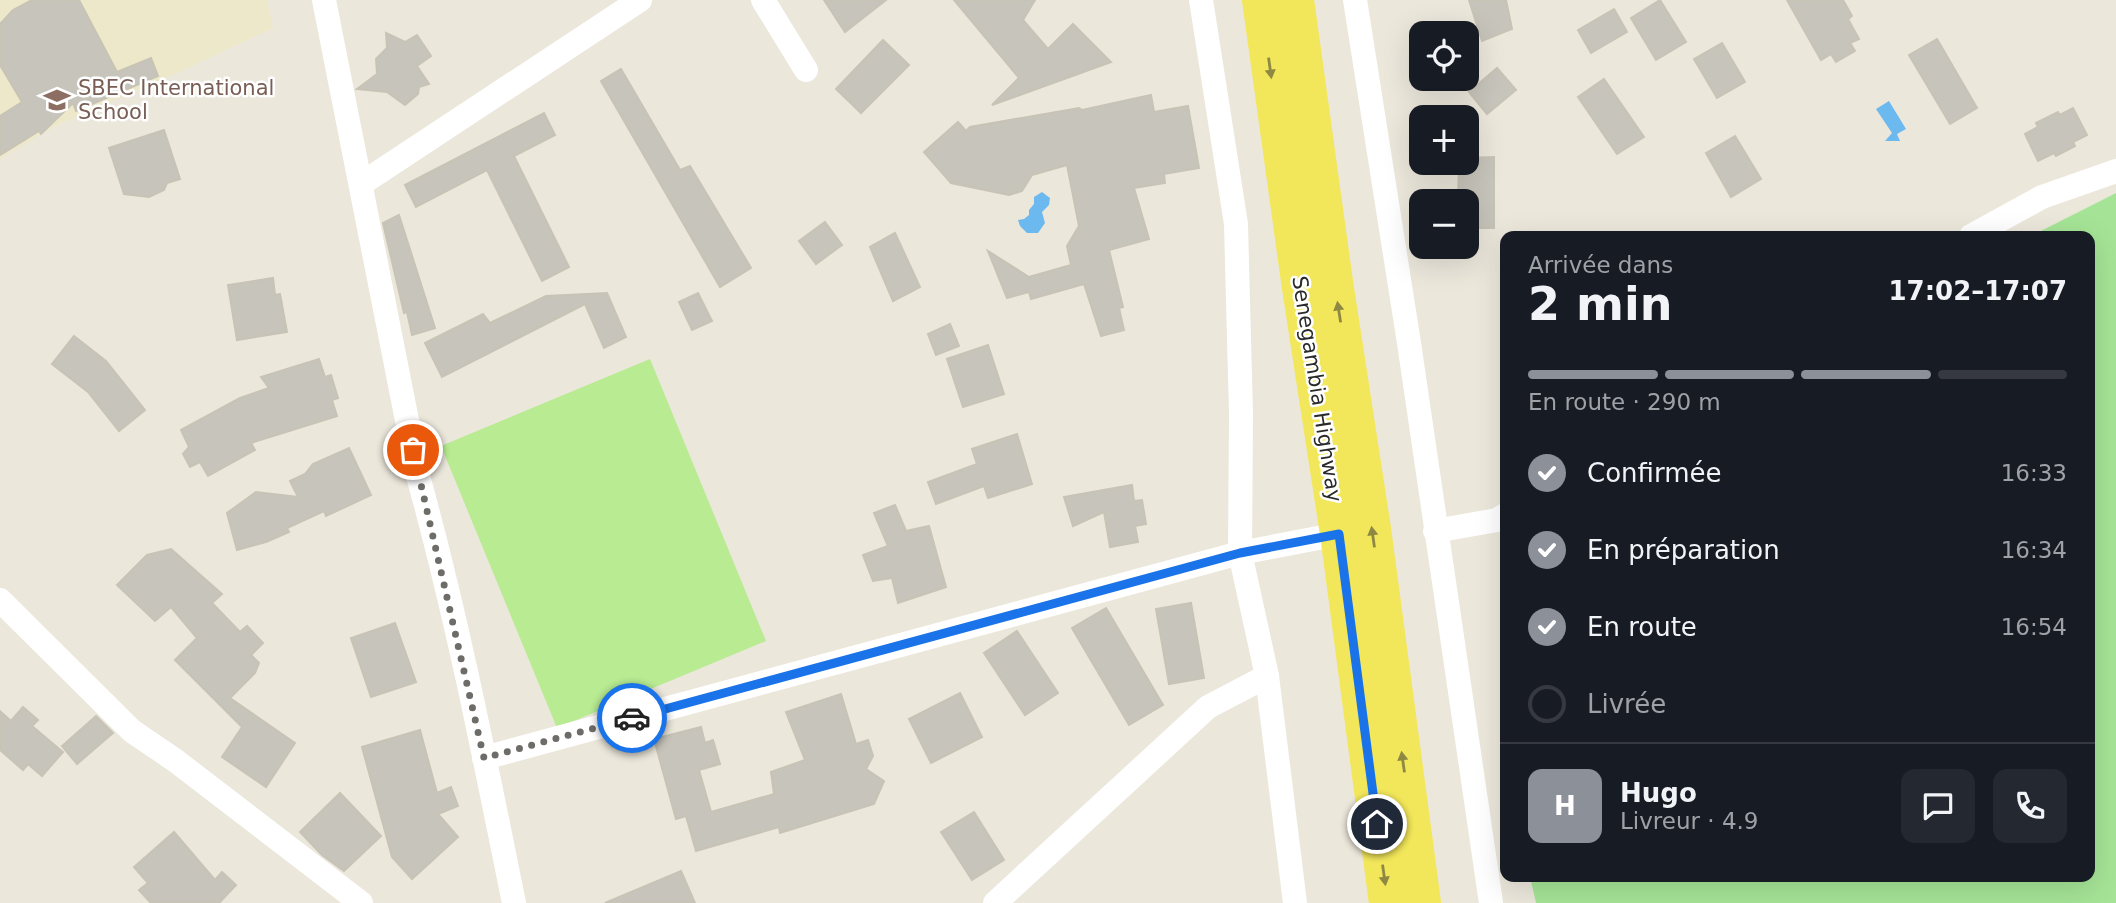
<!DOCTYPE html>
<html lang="fr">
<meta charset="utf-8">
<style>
body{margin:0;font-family:"DejaVu Sans",sans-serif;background:#242831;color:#f1f3f6;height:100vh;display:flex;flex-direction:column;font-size:26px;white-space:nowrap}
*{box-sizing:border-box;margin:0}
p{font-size:23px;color:#9ea1a6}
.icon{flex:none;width:38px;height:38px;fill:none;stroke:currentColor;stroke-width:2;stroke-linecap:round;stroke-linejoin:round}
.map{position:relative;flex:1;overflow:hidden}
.sheet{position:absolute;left:1500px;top:231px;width:595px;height:651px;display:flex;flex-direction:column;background:#171b24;border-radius:14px;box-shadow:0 7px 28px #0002}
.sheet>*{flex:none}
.controls{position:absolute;left:1409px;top:21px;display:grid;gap:14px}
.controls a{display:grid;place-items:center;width:70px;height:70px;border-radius:14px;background:#171b24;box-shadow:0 7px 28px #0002;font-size:35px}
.pin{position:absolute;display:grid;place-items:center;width:60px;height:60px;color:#fff;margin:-30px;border:4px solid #fff;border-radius:50%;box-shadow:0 2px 7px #0007}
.courier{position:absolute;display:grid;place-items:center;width:70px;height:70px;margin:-35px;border:5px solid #1a73e8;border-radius:50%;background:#fff;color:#222;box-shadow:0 2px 9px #0007}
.headline em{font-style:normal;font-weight:600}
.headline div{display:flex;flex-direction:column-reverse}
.headline{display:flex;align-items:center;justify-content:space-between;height:119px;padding:0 28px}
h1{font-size:46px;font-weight:600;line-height:52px}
.bar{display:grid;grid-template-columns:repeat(4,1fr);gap:10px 7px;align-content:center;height:84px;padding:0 28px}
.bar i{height:9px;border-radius:5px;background:#363941}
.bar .selected{background:#8c9099}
.bar p{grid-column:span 4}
.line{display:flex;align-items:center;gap:18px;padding:0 28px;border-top:2px solid #363941}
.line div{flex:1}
.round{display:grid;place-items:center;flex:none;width:74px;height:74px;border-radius:14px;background:#242831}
ol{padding:0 28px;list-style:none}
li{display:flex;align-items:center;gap:21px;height:77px}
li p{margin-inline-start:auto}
li .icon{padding:7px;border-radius:50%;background:#8c9099;color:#fff;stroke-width:4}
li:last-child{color:#9ea1a6}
li i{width:38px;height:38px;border:4px solid #363941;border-radius:50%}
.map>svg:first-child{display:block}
.education{fill:#eee8ca}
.green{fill:#a5e496}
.pitch{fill:#b8eb92}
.water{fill:#6cb9f0}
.building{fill:#c7c4bb;stroke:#c7c3b5;stroke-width:2}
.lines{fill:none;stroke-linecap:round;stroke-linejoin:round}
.street{stroke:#fff;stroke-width:24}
.primary{stroke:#f2e65a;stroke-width:38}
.oneway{fill:#8e8842}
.done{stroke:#6e6c68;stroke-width:7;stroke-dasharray:0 12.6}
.route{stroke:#1a73e8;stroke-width:9}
.labels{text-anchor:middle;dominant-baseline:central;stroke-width:5;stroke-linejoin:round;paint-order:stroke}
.education-label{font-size:21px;fill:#785e54;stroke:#fff;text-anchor:start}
.street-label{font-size:21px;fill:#2a2a2a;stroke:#fff}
</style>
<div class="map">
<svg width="2116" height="903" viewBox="0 0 2116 903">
<rect width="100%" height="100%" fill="#ece7db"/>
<polygon class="education" points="0,0 267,0 273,28 173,75 55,126 0,159"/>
<polygon class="green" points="2116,193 2116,903 1536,903 1530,877 2090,877 2090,236 2031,236"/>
<polygon class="pitch" points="650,359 766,641 557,728 441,446"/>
<g class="water">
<polygon points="1889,101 1906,129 1897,134 1900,141 1885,141 1892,133 1876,109"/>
<polygon points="1042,192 1050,198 1049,205 1042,212 1045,223 1038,233 1027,233 1020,226 1018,220 1024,219 1029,215 1029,210 1034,204 1034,197"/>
</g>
<g class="building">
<polygon points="32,0 79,0 117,72 151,58 158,76 76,111 73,103 41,134 39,131 0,155 0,116 22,102 0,65 0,24 13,10"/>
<polygon points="824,0 886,0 845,32"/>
<polygon points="954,0 1035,0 1023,20 1048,49 1073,24 1111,62 992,105 1019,78"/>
<polygon points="1469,0 1506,0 1512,29 1482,41"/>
<polygon points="1660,0 1686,42 1656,60 1631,18"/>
<polygon points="1787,0 1843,0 1852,16 1848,19 1859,39 1850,43 1855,51 1836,62 1831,54 1821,60"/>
<polygon points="1614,9 1627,32 1591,53 1578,30"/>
<polygon points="386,33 405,42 417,35 431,56 417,66 429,84 419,87 418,94 405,105 387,92 357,89 377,74 376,59 387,48"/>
<polygon points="1937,39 1977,108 1950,124 1909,55"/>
<polygon points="883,40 909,65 861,113 836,89"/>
<polygon points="1722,43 1745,82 1717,98 1694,59"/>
<polygon points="1497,68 1516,90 1487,114 1469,92"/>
<polygon points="621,69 680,170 690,166 751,268 720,287 601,81"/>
<polygon points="1604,79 1644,137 1617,154 1578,97"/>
<polygon points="1151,95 1154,112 1188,106 1199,168 1164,174 1165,183 1134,188 1149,239 1109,250 1123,307 1119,308 1124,330 1101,336 1084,284 1031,299 1029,292 1007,298 988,251 1029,277 1071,265 1067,246 1079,226 1067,165 1032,175 1022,191 1009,195 951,183 924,152 958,122 966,131 970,127 1079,108 1082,110"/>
<polygon points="2073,108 2087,135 2073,142 2075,146 2056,156 2054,153 2038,161 2025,134 2038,127 2036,123 2058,112 2060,115"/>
<polygon points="544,113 555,135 514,156 569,267 542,281 487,170 416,207 405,185"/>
<polygon points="164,130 180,179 167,183 164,190 149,197 124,194 109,148"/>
<polygon points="1735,136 1761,179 1731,197 1706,153"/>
<polygon points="1494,157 1494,228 1466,228 1466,201 1458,201 1459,163 1466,163 1466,158"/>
<polygon points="399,215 435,328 412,335 407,312 404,313 383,223"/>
<polygon points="825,222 842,245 816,264 799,241"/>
<polygon points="895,233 920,287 893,301 870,247"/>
<polygon points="273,278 275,295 280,294 287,332 237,340 228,285"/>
<polygon points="607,293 626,337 604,348 585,304 442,377 425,343 483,314 490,323 546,296"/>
<polygon points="698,293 712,321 692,330 679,302"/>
<polygon points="950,324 959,346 936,355 928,334"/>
<polygon points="74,336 106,361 145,410 119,431 88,392 52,364"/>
<polygon points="988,345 1004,394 963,407 947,359"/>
<polygon points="319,359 325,377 331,375 338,398 332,400 337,416 251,443 255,450 208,476 200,462 190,467 183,454 189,447 181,430 240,398 269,388 261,377"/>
<polygon points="1017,434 1032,484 988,498 984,486 936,504 928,482 977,464 972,449"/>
<polygon points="349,448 371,495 326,516 324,511 287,528 289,532 266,542 237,550 227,513 256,492 298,497 290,481 305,474 313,464"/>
<polygon points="1132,485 1134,501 1142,500 1146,524 1135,526 1138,542 1110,547 1104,512 1073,526 1064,497"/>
<polygon points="895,505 906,531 929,526 946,587 898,603 892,578 873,581 863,555 888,546 874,513"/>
<polygon points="171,549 222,594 212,603 240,632 247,626 263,643 251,655 259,663 255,673 230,698 295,743 266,787 222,757 242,727 175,660 197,638 171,607 155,621 117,585 147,555"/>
<polygon points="1191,603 1204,678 1169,684 1156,609"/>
<polygon points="1106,608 1163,705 1129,725 1072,628"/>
<polygon points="395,623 416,682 371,697 351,638"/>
<polygon points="1017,631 1058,693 1025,715 984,653"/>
<polygon points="960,693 982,737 931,763 909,719"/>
<polygon points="841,694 856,744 868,740 873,756 866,769 884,781 874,804 780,833 779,827 696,851 686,816 676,819 654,739 701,727 705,743 713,740 720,764 699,770 711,812 774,794 771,772 805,760 786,712"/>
<polygon points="23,707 38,720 32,726 63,752 42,776 28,764 23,770 0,750 0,711 11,721"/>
<polygon points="96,716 113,733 77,764 62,746"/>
<polygon points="420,730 437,793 451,787 458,806 438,814 458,837 412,879 392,857 362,747"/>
<polygon points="340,793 381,836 344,871 322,855 300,832"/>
<polygon points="974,812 1004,860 972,880 941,832"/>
<polygon points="174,832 215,880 222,872 236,885 219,903 151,903 139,890 148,883 134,867"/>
<polygon points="681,871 695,903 605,903"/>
</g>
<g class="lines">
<g class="street">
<path d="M324,0l94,476c39,141 67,284 96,427"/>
<polyline points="763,0 806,70"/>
<polyline points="1201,0 1236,224 1241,414 1240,553 1267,676 1295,903"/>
<polyline points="1355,0 1409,343 1491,903"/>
<polyline points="361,184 640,0"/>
<polyline points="1971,236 2042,197 2116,171"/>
<polyline points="1435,531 1497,520 1505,515"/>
<polyline points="0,600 132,731 176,761 361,903"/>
<polyline points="484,758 1240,553 1339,534"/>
<polyline points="995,903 1208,707 1267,676"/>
</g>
<g class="primary">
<polyline points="1261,0 1301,288 1339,534 1388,903"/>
<polyline points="1295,0 1334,282 1372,529 1422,903"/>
</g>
</g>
<defs><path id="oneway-solid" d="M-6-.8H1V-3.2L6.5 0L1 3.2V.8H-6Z" transform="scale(1.75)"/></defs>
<g class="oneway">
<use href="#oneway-solid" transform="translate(1270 68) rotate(82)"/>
<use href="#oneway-solid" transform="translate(1339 312) rotate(-99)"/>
<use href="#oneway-solid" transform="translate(1373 537) rotate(-98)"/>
<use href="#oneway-solid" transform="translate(1403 762) rotate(-98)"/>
<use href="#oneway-solid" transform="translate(1384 875) rotate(82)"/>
</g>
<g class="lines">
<polyline class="done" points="413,450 484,758 632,718"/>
<polyline class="route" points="632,718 1240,553 1339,534 1377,824"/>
</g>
<defs>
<g id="school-bare" transform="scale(2.1)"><path d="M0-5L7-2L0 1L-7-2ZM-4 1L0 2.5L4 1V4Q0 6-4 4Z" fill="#8d6e63" stroke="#fff" stroke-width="2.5" paint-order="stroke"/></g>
</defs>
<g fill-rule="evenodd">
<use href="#school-bare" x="57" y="100"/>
</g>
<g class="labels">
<g class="education-label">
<text x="78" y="88">SBEC International<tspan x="78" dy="24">School</tspan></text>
</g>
<g class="street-label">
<text transform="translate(1317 389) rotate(81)">Senegambia Highway</text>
</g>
</g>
</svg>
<div class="controls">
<a><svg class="icon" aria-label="locate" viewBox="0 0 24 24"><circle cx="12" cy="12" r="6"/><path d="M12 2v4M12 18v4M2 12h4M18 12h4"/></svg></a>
<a>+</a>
<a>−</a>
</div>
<div class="pin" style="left:413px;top:450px;background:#ea580c"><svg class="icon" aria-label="bag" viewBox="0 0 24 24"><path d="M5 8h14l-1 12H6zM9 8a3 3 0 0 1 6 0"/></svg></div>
<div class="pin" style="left:1377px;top:824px;background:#1f2937"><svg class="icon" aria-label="home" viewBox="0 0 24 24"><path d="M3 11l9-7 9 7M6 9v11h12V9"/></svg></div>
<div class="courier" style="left:632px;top:718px"><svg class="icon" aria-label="car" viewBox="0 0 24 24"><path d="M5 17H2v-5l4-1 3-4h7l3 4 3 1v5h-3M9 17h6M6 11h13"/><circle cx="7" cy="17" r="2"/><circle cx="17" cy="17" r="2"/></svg></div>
<section class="sheet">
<div class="headline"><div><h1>2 min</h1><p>Arrivée dans</p></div><em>17:02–17:07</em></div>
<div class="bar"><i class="selected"></i><i class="selected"></i><i class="selected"></i><i></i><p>En route · 290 m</p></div>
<ol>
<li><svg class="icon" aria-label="check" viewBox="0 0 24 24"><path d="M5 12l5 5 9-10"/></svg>Confirmée<p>16:33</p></li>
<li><svg class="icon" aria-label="check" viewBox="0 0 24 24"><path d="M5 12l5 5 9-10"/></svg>En préparation<p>16:34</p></li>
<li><svg class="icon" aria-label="check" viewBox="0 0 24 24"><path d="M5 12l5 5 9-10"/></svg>En route<p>16:54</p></li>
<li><i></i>Livrée</li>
</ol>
<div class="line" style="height:126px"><b class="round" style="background:#8c9099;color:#fff">H</b><div><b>Hugo</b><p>Livreur · 4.9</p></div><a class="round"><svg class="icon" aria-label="chat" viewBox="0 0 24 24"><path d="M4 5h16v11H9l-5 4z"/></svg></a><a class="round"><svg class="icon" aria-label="phone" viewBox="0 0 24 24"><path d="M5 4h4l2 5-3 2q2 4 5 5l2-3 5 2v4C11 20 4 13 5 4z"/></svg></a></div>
</section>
</div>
